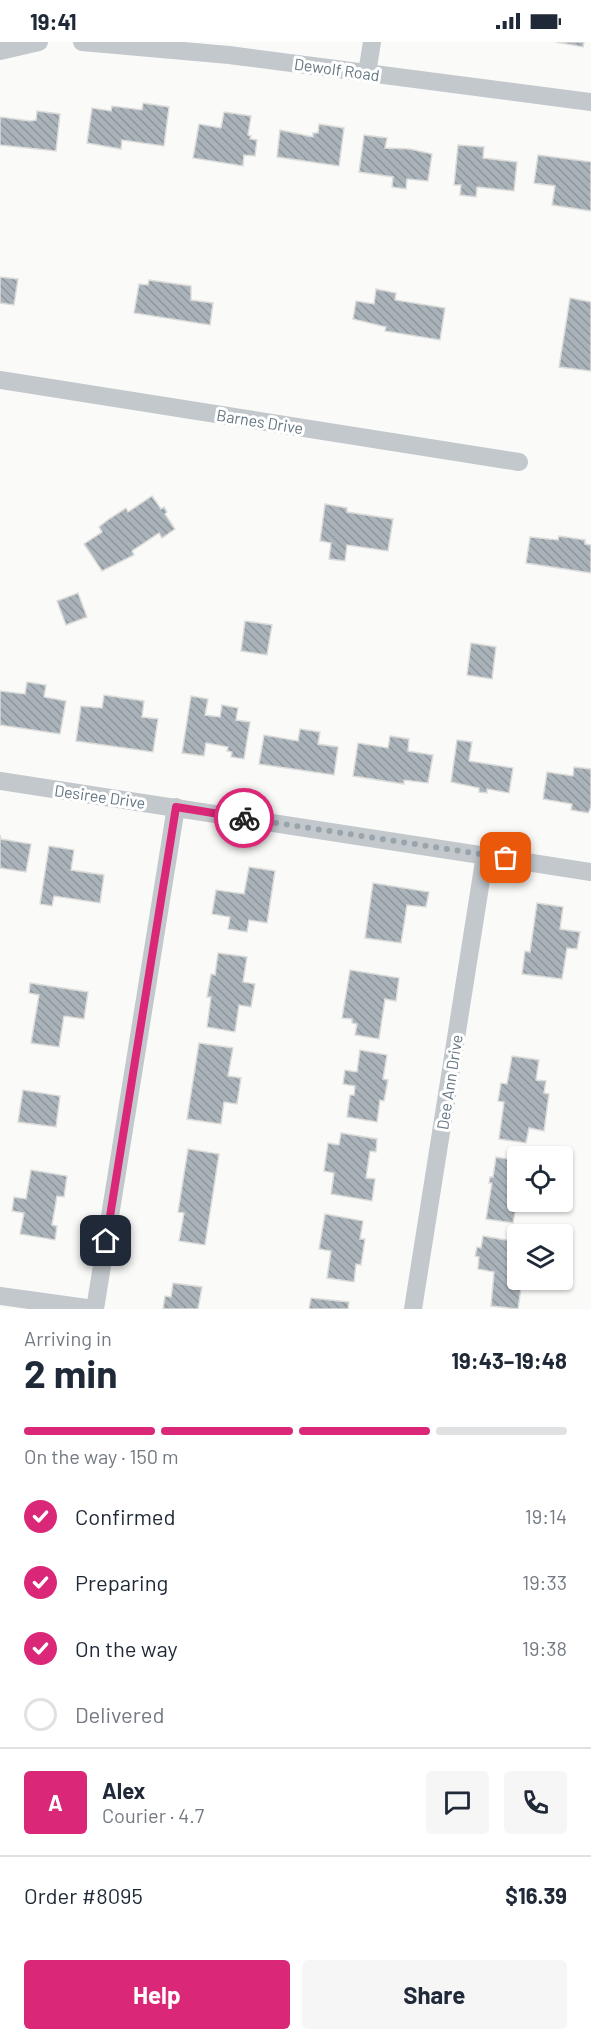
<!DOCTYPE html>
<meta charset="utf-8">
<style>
body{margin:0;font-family:Barlow,sans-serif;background:#f6f6f7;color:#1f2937;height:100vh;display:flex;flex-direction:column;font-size:22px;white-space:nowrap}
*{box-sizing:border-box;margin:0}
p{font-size:20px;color:#747a83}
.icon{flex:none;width:33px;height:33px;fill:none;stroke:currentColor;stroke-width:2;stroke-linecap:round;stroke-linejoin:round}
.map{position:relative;height:1267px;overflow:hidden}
.sheet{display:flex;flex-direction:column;background:#fff;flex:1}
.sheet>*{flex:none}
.tools{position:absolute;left:507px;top:1104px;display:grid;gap:12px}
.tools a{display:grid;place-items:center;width:66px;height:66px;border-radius:6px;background:#fff;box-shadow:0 2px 4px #0004;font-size:30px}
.pin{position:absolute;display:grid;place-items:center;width:51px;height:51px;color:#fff;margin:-26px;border-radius:12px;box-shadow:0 3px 9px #0006}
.courier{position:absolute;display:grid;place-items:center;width:60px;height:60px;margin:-30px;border:4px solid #db2777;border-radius:50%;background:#fff;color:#222;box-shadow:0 2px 8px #0007}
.summary em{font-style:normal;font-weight:700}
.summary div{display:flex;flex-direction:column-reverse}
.summary{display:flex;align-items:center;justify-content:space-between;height:102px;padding:0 24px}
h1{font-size:39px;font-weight:700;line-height:45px}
.bar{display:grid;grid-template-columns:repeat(4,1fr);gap:9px 6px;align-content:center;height:72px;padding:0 24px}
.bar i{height:8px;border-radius:4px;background:#e0e1e3}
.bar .selected{background:#db2777}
.bar p{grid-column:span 4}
.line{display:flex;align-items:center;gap:15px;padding:0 24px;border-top:2px solid #e0e1e3}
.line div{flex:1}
.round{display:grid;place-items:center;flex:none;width:63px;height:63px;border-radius:6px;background:#f6f6f7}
ol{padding:0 24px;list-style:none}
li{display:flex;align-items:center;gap:18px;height:66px}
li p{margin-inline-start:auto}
li .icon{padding:6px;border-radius:50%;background:#db2777;color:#fff;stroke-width:4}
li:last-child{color:#747a83}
li i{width:33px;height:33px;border:3px solid #e0e1e3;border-radius:50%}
.cta{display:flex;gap:12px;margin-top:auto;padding:12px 24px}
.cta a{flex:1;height:69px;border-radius:6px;background:#db2777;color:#fff;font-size:24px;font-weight:700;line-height:69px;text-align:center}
.cta a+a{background:#f6f6f7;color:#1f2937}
.status{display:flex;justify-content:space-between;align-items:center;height:42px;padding:0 30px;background:#fff;direction:ltr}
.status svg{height:16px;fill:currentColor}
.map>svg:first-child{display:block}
.building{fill:url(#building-back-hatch);stroke:#dcdcda;stroke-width:1.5}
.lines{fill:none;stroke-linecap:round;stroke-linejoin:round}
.street{stroke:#c3c8cc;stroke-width:18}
.done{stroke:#99a4ac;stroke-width:6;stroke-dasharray:0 10.8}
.route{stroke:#db2777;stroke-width:8}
.labels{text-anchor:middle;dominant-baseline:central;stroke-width:6;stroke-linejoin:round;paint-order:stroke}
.street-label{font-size:16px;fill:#657683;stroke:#fff}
</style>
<div class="status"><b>19:41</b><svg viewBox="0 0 49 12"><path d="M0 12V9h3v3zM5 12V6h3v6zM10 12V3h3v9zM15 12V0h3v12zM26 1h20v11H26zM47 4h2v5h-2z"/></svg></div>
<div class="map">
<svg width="591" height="1267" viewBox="0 0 591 1267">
<defs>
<pattern id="building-back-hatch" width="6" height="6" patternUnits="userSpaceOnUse" patternTransform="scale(1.5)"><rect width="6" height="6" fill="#aab3b9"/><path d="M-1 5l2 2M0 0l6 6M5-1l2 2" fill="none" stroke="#8e969c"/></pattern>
</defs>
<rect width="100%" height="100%" fill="#fafaf8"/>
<g class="building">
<polygon points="556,0 584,0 583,5"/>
<polygon points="143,61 169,65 164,104 122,98 121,107 87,101 92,66 111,69 112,64 142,68"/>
<polygon points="37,69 60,72 56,109 0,103 0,75 30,79 36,78"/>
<polygon points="224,70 251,74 248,93 251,94 250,97 257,98 255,114 244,113 243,124 193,116 199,82 221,86"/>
<polygon points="319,82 344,86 339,124 277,115 280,88 313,95 313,91 318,91"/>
<polygon points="364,93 387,96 385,106 410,107 432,112 428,139 407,137 406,147 392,145 393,135 359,130"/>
<polygon points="458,103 484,105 483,116 517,120 514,149 477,145 476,155 460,153 461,143 454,143"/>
<polygon points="538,113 591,120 591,169 552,163 555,144 534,141"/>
<polygon points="0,235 18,237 14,263 0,261"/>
<polygon points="149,238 191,244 191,258 213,261 210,283 134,271 139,242 148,243"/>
<polygon points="376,247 396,251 395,258 445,266 440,298 385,289 386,285 353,277 356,259 374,262"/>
<polygon points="570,256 591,260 591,329 559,325"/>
<polygon points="152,454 161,467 164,465 167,470 165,472 175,487 162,496 159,491 132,509 134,513 102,529 84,502 102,490 99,485 109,477 126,466 128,470"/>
<polygon points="325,462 347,466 347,470 393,477 388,509 347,503 345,519 329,517 331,501 320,499"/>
<polygon points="559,494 585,498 585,502 591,503 591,531 526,521 530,495 558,498"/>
<polygon points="78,551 87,575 66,583 57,559"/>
<polygon points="245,579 272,583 267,613 241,609"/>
<polygon points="471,601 496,605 492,637 467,633"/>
<polygon points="27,640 46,643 44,655 66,659 60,692 0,683 0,649 25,652"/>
<polygon points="104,653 144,659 142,675 158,677 153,710 76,699 81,664 102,666"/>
<polygon points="191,654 208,657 205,673 220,675 222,663 238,666 236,678 250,680 244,717 231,715 232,710 227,709 228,705 206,701 204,714 182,711"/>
<polygon points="300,687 320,690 318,702 338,705 334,733 259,722 264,693 298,699"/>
<polygon points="390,694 409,697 408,709 433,713 428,741 404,738 404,742 353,734 358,701 388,706"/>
<polygon points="457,698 472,700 469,719 513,726 509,751 487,747 487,751 479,750 479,746 451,740"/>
<polygon points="574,725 591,727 591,765 588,771 571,768 572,762 543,757 547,730 573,734"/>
<polygon points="0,793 1,797 31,802 26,830 0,826"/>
<polygon points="49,804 74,808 71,828 104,833 100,861 54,854 52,864 40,862"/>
<polygon points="249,825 275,829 267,881 249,878 247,890 228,887 230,875 212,872 216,848 244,852"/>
<polygon points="373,841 429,850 426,865 407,863 401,901 365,896"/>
<polygon points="537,861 563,865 560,887 580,890 577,907 567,906 562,937 522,932 525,909 530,910"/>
<polygon points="218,911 247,915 243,940 255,942 251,965 239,963 235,990 207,985 211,955 207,955 211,932 215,933"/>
<polygon points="350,928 399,936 396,959 385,957 379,997 355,993 357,982 352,981 352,977 342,976"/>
<polygon points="30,941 88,950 84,977 64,974 59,1005 31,1001 39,953 29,951"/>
<polygon points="199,1001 233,1006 228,1034 241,1036 237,1062 224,1060 221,1082 187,1077"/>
<polygon points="360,1008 387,1013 383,1037 388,1038 384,1059 380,1058 377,1080 347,1075 350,1053 354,1053 355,1044 343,1042 345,1028 357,1030"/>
<polygon points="512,1014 539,1018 536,1038 546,1039 544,1051 549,1052 544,1089 529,1086 526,1101 499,1097 504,1060 498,1059 501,1041 507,1042"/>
<polygon points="23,1048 60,1054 56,1085 18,1080"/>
<polygon points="341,1091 377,1097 376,1110 370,1109 366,1136 375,1137 372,1159 331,1152 334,1131 324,1129 328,1101 339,1103"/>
<polygon points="188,1107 219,1112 205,1203 179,1199 184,1171 178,1170"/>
<polygon points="496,1115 518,1119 518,1160 529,1160 528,1167 516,1165 513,1181 486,1177 492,1141 489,1141 490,1135 493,1135"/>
<polygon points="31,1128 67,1134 64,1155 57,1154 52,1183 57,1184 55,1198 20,1192 24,1171 12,1169 14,1155 26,1157"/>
<polygon points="325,1172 363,1179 360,1197 365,1197 361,1223 356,1222 354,1240 327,1236 331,1209 319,1207"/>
<polygon points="483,1194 518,1200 518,1238 522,1238 518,1267 491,1264 494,1230 478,1227 479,1215 475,1214 477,1205 481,1206"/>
<polygon points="173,1241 202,1245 198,1267 163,1267 165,1254 171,1255"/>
<polygon points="311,1256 349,1260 348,1267 309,1267"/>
</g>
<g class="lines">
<g class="street">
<polyline points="82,0 229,13 591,60"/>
<polyline points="0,9 39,0"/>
<polyline points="367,31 372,0"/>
<polyline points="0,338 519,420"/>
<polyline points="0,739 591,830"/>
<polyline points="0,1254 94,1267"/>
<polyline points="95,1267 176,765"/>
<polyline points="413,1267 485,813"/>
</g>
</g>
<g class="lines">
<polyline class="done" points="244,776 506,816"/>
<polyline class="route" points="106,1199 176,765 244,776"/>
</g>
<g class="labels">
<g class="street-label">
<text transform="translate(337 27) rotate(8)">Dewolf Road</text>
<text transform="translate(260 379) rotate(9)">Barnes Drive</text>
<text transform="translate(100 754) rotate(8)">Desiree Drive</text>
<text transform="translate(449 1040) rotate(-81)">Dee Ann Drive</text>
</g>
</g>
</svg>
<div class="tools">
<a><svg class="icon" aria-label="locate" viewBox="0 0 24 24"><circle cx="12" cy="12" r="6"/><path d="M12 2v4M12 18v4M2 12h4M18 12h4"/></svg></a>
<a><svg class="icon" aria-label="layers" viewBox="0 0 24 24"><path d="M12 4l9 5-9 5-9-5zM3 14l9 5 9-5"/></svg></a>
</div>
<div class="pin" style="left:506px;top:816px;background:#ea580c"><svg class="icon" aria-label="bag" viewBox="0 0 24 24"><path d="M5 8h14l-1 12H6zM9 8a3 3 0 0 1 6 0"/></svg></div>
<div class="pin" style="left:106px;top:1199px;background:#1f2937"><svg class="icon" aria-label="home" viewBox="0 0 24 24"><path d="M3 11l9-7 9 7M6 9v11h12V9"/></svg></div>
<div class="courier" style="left:244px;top:776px"><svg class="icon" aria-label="bike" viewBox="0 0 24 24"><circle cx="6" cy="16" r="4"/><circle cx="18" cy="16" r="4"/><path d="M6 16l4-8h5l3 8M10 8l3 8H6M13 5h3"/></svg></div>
</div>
<section class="sheet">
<div class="summary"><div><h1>2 min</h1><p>Arriving in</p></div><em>19:43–19:48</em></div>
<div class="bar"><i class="selected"></i><i class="selected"></i><i class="selected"></i><i></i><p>On the way · 150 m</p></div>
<ol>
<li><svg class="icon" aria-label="check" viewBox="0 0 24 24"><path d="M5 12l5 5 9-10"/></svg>Confirmed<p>19:14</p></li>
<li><svg class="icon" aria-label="check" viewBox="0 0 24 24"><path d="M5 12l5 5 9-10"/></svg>Preparing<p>19:33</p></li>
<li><svg class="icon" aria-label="check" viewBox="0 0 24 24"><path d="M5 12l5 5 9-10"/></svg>On the way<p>19:38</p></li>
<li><i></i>Delivered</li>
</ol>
<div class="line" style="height:108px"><b class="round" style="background:#db2777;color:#fff">A</b><div><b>Alex</b><p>Courier · 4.7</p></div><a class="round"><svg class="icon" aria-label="chat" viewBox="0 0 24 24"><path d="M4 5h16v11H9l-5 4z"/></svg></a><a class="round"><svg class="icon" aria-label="phone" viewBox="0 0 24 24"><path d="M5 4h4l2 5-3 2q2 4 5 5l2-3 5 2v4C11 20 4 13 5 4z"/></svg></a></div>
<div class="line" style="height:78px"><div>Order #8095</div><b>$16.39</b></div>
<div class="cta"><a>Help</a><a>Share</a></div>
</section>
